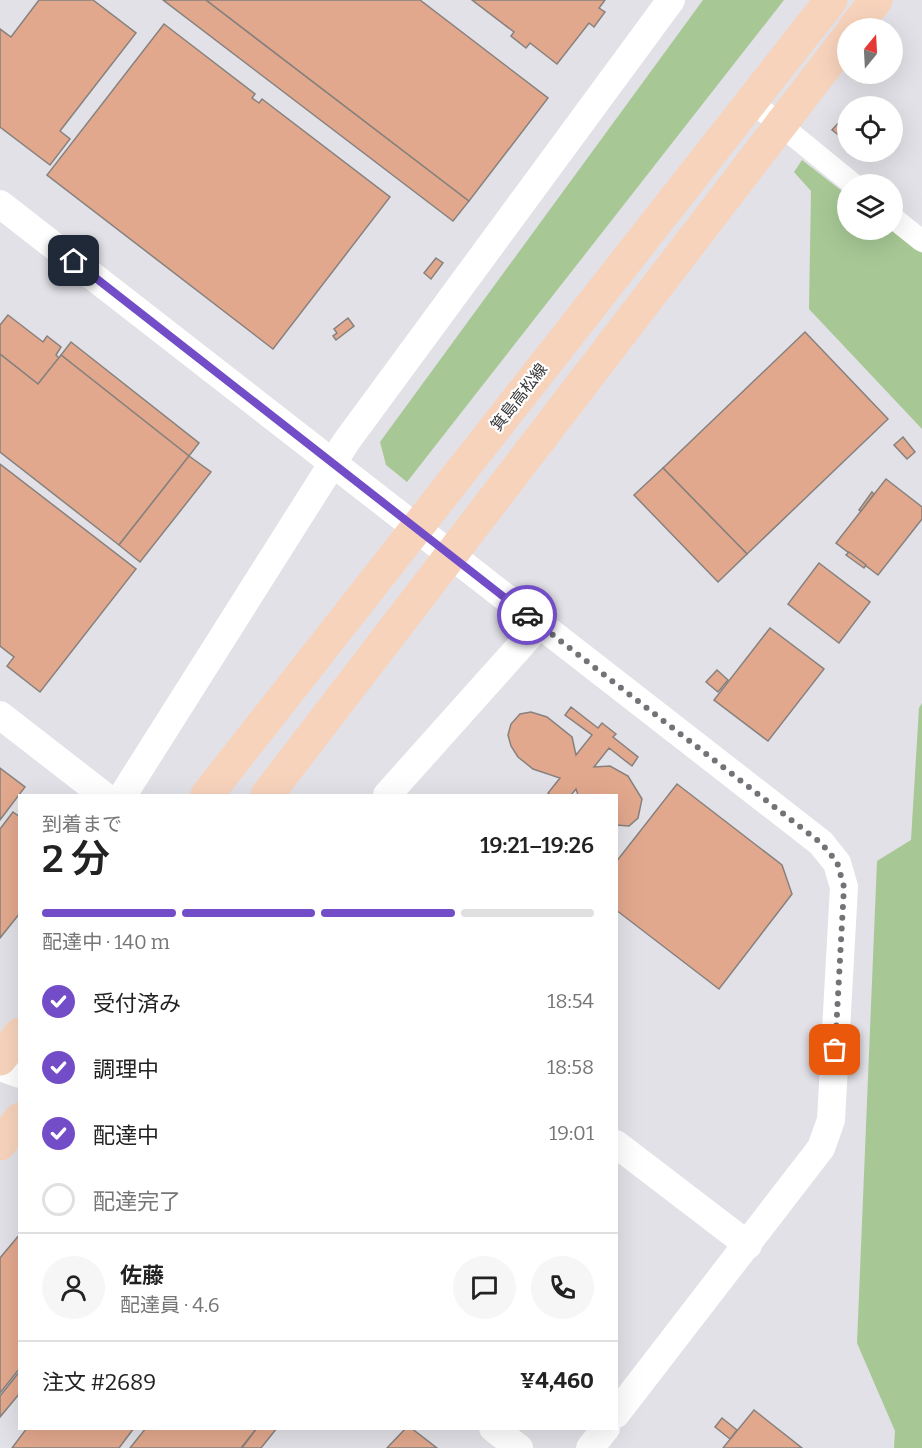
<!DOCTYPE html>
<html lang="ja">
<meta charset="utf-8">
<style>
body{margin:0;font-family:Bitter,"Noto Sans JP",serif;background:#f6f6f6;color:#222;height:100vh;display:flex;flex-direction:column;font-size:22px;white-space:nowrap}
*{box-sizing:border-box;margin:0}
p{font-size:20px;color:#767676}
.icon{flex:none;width:33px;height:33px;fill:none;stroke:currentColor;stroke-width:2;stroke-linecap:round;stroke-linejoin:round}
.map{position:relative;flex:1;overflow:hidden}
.side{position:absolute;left:18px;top:794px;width:600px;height:636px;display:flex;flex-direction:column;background:#fff;border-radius:0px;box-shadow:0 6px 24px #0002}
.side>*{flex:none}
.needle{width:39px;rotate:18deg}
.fabs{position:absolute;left:837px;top:18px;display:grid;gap:12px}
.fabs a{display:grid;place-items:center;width:66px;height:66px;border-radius:50%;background:#fff;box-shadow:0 6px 24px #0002;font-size:30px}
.pin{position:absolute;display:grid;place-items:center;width:51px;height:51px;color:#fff;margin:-26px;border-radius:12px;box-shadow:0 3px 9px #0006}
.courier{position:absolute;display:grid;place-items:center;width:60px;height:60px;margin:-30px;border:4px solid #724dc7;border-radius:50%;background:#fff;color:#222;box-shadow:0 2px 8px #0007}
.head em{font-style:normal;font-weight:600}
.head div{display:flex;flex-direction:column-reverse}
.head{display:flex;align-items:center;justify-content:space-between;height:102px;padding:0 24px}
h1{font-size:39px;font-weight:600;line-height:45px}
.bar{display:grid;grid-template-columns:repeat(4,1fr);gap:9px 6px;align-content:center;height:72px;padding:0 24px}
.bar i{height:8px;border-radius:4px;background:#e0e0e0}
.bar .current{background:#724dc7}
.bar p{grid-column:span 4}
.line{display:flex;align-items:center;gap:15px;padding:0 24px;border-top:2px solid #e0e0e0}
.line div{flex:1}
.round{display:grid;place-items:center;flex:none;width:63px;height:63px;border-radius:32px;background:#f6f6f6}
ol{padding:0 24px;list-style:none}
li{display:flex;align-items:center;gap:18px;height:66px}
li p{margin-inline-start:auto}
li .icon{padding:6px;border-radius:50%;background:#724dc7;color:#fff;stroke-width:4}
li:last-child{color:#767676}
li i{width:33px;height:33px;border:3px solid #e0e0e0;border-radius:50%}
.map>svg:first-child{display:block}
.green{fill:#a7c895}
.building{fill:#e2a88d;stroke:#87817e;stroke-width:1.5}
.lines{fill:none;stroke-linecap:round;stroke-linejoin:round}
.minor{stroke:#fff;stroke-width:22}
.tertiary{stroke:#fff;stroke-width:28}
.primary{stroke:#f8d3bc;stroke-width:33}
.done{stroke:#727277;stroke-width:6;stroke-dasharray:0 10.8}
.route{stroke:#724dc7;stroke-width:8}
.labels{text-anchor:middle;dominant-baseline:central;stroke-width:4.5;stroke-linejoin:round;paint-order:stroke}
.street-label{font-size:16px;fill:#37373a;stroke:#fff}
</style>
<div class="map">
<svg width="922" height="1448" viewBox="0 0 922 1448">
<rect width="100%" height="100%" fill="#e1e1e7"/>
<g class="green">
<polygon points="703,0 784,0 407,482 386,465 380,442"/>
<polygon points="802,160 847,195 848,230 891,230 922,253 922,429 809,309 811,191 794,172"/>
<polygon points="922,703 922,1448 894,1448 895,1431 857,1343 877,861 911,840 919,708"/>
</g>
<g class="building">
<polygon points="39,0 93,0 136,33 60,131 70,139 50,165 0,127 0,29 11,37"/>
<polygon points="163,0 206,0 469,201 453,221"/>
<polygon points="206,0 420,0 548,98 469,201"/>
<polygon points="472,0 605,0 599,8 605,12 594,27 589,23 557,64 530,43 526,48 511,36 514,32"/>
<polygon points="164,24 255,94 252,98 259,103 262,99 390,197 273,349 47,175"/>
<polygon points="841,120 848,126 848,137 845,140 832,130"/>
<polygon points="436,258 443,263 431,279 424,273"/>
<polygon points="8,315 43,342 47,336 61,347 56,355 59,358 38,384 0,354 0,325"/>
<polygon points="348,318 354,326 336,340 333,336 337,333 334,329"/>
<polygon points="805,332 888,419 747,554 663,468"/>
<polygon points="71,342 199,443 189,456 61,355"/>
<polygon points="0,354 38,384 61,355 189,456 119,545 0,452"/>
<polygon points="903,437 915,452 907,459 894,445"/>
<polygon points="189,456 211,472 140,562 119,545"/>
<polygon points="0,464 136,569 40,692 7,666 14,657 0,646"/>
<polygon points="663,468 747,554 718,582 634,495"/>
<polygon points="886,479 922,507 922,519 878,575 836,543"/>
<polygon points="872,492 874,494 861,511 859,510"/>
<polygon points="849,552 866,565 864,568 846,555"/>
<polygon points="819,563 870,602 839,643 788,604"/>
<polygon points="770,628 824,669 768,741 714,700"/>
<polygon points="717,670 728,680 718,692 706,682"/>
<polygon points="571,707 598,728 602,723 616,734 613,737 638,757 632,766 609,748 594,767 610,766 628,776 642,799 638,818 629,826 616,825 616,795 578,795 576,789 571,795 551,795 548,793 560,778 533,769 518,757 511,746 508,735 511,724 520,714 531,712 547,717 572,737 576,755 592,735 565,715"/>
<polygon points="0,768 25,787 0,820"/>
<polygon points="677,784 782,865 792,894 719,989 616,910 616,862"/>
<polygon points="13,812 20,817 20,913 0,938 0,829"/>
<polygon points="20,1234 20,1368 0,1393 0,1258"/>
<polygon points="20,1371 20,1393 0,1417 0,1396"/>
<polygon points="754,1410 802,1448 723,1448"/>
<polygon points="722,1418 737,1430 730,1439 715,1427"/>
<polygon points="27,1428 134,1428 119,1448 12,1448"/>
<polygon points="146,1428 257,1428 241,1448 130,1448"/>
<polygon points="257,1428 277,1428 261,1448 242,1448"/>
<polygon points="406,1428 411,1428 437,1448 387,1448"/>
</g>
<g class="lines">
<g class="minor">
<polyline points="751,101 853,184"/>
<polyline points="892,217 922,241"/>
</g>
<g class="tertiary">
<polyline points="0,204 821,843 837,863 844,887 831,1120 821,1148 616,1414"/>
<polyline points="0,715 103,795"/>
<polyline points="123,795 346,442 671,0"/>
<polyline points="387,795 539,625"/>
<polyline points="0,1067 20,1074"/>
<polyline points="616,1144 748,1245"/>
<polyline points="493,1428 519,1448"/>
<polyline points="590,1448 606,1428"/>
</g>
<g class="primary">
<polyline points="854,28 876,0"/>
<polyline points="207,795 831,0"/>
<polyline points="267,795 848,37"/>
<polyline points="0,1059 20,1034"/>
<polyline points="0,1144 20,1119"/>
</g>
</g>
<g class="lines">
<polyline class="done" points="527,615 821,843 837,862 844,887 835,1050"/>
<polyline class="route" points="74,261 527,615"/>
</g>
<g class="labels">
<g class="street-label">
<text transform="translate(519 397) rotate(-52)">箕島高松線</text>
</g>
</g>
</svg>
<div class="fabs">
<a><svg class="needle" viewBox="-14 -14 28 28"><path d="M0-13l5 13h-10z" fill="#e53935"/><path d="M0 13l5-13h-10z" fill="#767676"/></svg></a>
<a><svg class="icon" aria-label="locate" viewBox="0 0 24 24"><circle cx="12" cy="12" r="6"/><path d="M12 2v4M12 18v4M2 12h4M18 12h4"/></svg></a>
<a><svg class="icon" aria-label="layers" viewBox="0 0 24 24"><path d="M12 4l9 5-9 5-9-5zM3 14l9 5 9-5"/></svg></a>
</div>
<div class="pin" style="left:835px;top:1050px;background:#ea580c"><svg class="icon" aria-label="bag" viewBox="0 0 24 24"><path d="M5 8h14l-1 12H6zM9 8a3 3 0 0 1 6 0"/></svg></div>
<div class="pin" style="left:74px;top:261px;background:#1f2937"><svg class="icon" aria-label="home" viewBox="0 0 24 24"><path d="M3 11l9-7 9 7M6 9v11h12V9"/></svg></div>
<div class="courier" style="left:527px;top:615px"><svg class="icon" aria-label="car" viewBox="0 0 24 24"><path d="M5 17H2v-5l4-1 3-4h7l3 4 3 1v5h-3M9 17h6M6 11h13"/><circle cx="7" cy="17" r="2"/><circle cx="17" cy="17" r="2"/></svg></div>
<section class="side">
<div class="head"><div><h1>2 分</h1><p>到着まで</p></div><em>19:21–19:26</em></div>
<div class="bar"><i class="current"></i><i class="current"></i><i class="current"></i><i></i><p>配達中 · 140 m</p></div>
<ol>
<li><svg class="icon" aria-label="check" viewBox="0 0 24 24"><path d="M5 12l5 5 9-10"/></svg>受付済み<p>18:54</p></li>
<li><svg class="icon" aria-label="check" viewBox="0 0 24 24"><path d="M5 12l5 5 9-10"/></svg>調理中<p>18:58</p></li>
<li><svg class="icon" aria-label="check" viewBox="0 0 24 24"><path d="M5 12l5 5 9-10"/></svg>配達中<p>19:01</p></li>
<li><i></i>配達完了</li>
</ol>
<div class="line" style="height:108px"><a class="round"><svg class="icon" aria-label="person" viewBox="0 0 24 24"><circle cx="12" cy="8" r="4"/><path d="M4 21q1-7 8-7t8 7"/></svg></a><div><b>佐藤</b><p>配達員 · 4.6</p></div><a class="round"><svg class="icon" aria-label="chat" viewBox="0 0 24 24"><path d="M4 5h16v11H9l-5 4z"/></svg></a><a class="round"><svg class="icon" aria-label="phone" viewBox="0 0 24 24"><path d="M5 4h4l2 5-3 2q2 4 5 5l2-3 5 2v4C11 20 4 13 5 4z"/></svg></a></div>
<div class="line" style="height:78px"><div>注文 #2689</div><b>¥4,460</b></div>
</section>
</div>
